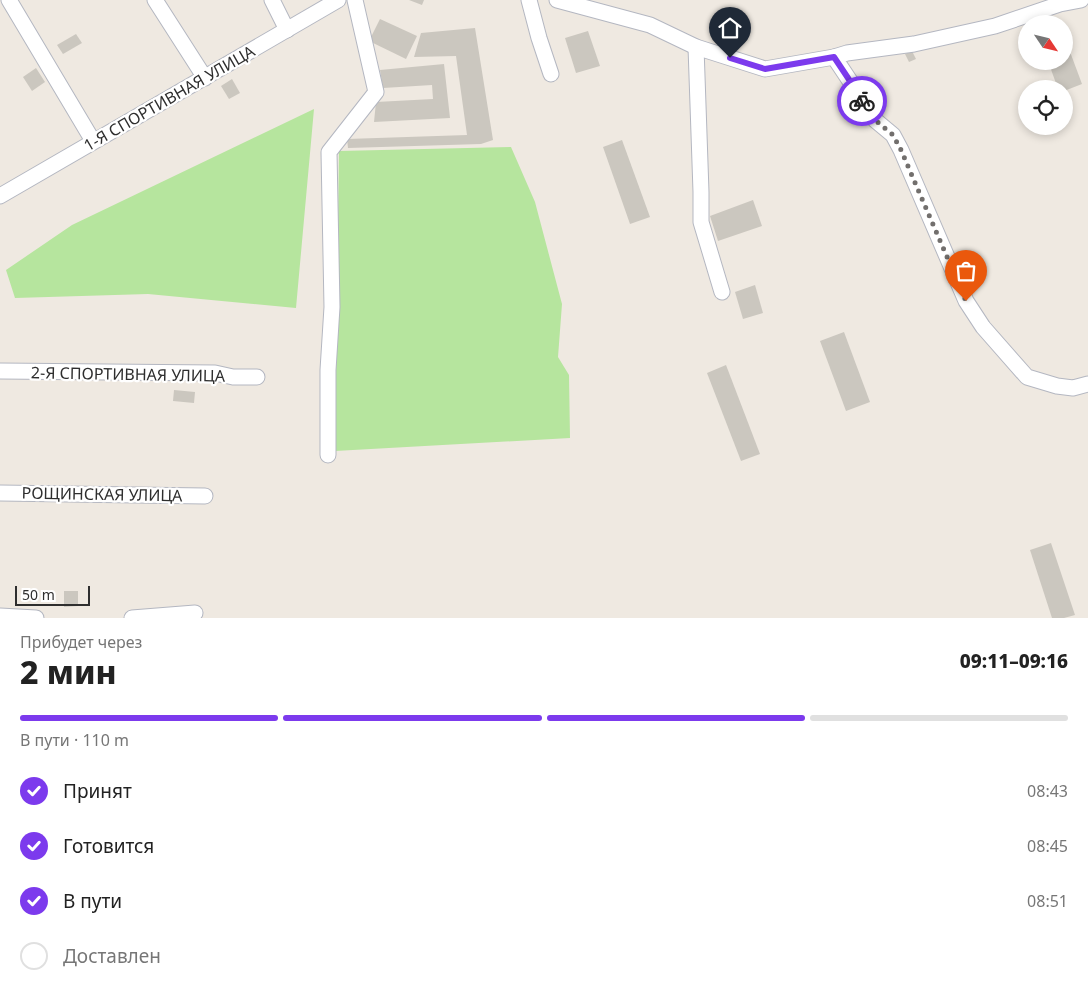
<!DOCTYPE html>
<html lang="ru">
<meta charset="utf-8">
<style>
body{margin:0;font-family:"Noto Sans",sans-serif;background:#f6f6f6;color:#222;height:100vh;display:flex;flex-direction:column;font-size:19px;white-space:nowrap}
*{box-sizing:border-box;margin:0}
p{font-size:16px;color:#767676}
.icon{flex:none;width:28px;height:28px;fill:none;stroke:currentColor;stroke-width:2;stroke-linecap:round;stroke-linejoin:round}
.map{position:relative;height:618px;overflow:hidden}
.panel{display:flex;flex-direction:column;background:#fff;flex:1}
.panel>*{flex:none}
.needle{width:32px;rotate:125deg}
.tools{position:absolute;left:1018px;top:15px;display:grid;gap:10px}
.tools a{display:grid;place-items:center;width:55px;height:55px;border-radius:50%;background:#fff;box-shadow:0 2px 8px #0003;font-size:25px}
.scale{position:absolute;left:15px;bottom:12px;width:75px;box-sizing:border-box;padding-left:5px;border:2px solid #2e2e2e;border-top:0;font-size:14px;line-height:18px;white-space:nowrap;color:#2e2e2e;-webkit-text-stroke:4px #fff;paint-order:stroke}
.pin{position:absolute;display:grid;place-items:center;width:42px;height:42px;color:#fff;margin:-51px -21px;border-radius:50% 50% 50% 0;rotate:-45deg;box-shadow:0 0 5px #0007}
.pin .icon{rotate:45deg}
.courier{position:absolute;display:grid;place-items:center;width:50px;height:50px;margin:-25px;border:4px solid #7c3aed;border-radius:50%;background:#fff;color:#222;box-shadow:0 1px 6px #0007}
.headline em{font-style:normal;font-weight:800}
.headline div{display:flex;flex-direction:column-reverse}
.headline{display:flex;align-items:center;justify-content:space-between;height:85px;padding:0 20px}
h1{font-size:32px;font-weight:800;line-height:38px}
.bar{display:grid;grid-template-columns:repeat(4,1fr);gap:8px 5px;align-content:center;height:60px;padding:0 20px}
.bar i{height:6px;border-radius:4px;background:#e0e0e0}
.bar .on{background:#7c3aed}
.bar p{grid-column:span 4}
ol{padding:0 20px;list-style:none}
li{display:flex;align-items:center;gap:15px;height:55px}
li p{margin-inline-start:auto}
li .icon{padding:5px;border-radius:50%;background:#7c3aed;color:#fff;stroke-width:4}
li:last-child{color:#767676}
li i{width:28px;height:28px;border:2px solid #e0e0e0;border-radius:50%}
.map>svg:first-child{display:block}
.green{fill:#b6e59e}
.building{fill:#cbc7bf}
.lines{fill:none;stroke-linecap:round;stroke-linejoin:round}
.minor-casing{stroke:#b4b7c1;stroke-width:17}
.minor{stroke:#fff;stroke-width:15}
.done{stroke:#726f6d;stroke-width:5;stroke-dasharray:0 9}
.route{stroke:#7c3aed;stroke-width:6}
.labels{text-anchor:middle;dominant-baseline:central;stroke-width:4.5;stroke-linejoin:round;paint-order:stroke}
.street-label{font-size:16px;fill:#2e2e2e;stroke:#fff}
</style>
<div class="map">
<svg width="1088" height="618" viewBox="0 0 1088 618">
<rect width="100%" height="100%" fill="#efe9e1"/>
<g class="green">
<polygon points="314,109 296,308 148,294 15,298 6,270 72,225"/>
<polygon points="511,147 535,202 562,304 558,357 569,375 570,438 335,451 339,151"/>
</g>
<g class="building">
<polygon points="409,0 424,0 422,5"/>
<polygon points="380,19 417,36 406,59 369,41"/>
<polygon points="475,28 493,140 481,144 348,148 347,139 467,135 456,56 414,57 421,33"/>
<polygon points="588,31 600,66 576,73 565,38"/>
<polygon points="76,34 82,43 63,54 57,45"/>
<polygon points="1066,41 1082,84 1064,91 1064,89 1058,89 1048,61 1064,61 1064,42"/>
<polygon points="912,51 916,59 909,62 905,54"/>
<polygon points="444,64 450,118 374,122 376,102 433,99 432,85 383,88 380,70"/>
<polygon points="36,68 45,82 32,91 23,77"/>
<polygon points="232,79 240,93 229,99 221,86"/>
<polygon points="622,140 650,217 630,224 603,147"/>
<polygon points="753,200 762,226 718,241 710,216"/>
<polygon points="755,285 763,313 743,319 735,292"/>
<polygon points="844,332 870,402 846,411 820,341"/>
<polygon points="726,365 760,454 741,461 707,373"/>
<polygon points="174,390 195,392 194,403 173,401"/>
<polygon points="1051,543 1075,615 1064,618 1052,618 1030,550"/>
<polygon points="64,591 78,591 78,606 64,607"/>
</g>
<g class="lines">
<g class="minor-casing">
<g id="minor">
<polyline points="9,0 93,141"/>
<polyline points="155,0 205,78"/>
<polyline points="272,0 287,30"/>
<polyline points="529,0 539,38 551,74"/>
<polyline points="557,0 650,25 696,47 765,69 834,57"/>
<polyline points="1081,0 1060,4 995,26 914,44 847,53 834,57 854,87 864,107 875,120 893,135 901,150 966,301 983,327 1027,377 1057,386 1073,388 1088,384"/>
<polyline points="696,47 701,192 701,222 722,292"/>
<polyline points="0,196 338,0"/>
<polyline points="0,371 215,373 233,377 257,377"/>
<polyline points="328,455 328,370 332,307 329,152 376,92 355,0"/>
<polyline points="0,493 205,496"/>
<polyline points="0,616 36,618"/>
<polyline points="132,618 195,613"/>
</g>
</g>
<use href="#minor" class="minor"/>
</g>
<g class="lines">
<polyline class="done" points="862,101 875,120 893,135 901,150 966,301"/>
<polyline class="route" points="730,58 765,69 834,57 854,87 862,101"/>
</g>
<g class="labels">
<g class="street-label">
<text transform="translate(169 98) rotate(-30)">1-Я СПОРТИВНАЯ УЛИЦА</text>
<text transform="translate(128 374) rotate(1)">2-Я СПОРТИВНАЯ УЛИЦА</text>
<text transform="translate(102 494) rotate(1)">РОЩИНСКАЯ УЛИЦА</text>
</g>
</g>
</svg>
<div class="tools">
<a><svg class="needle" viewBox="-14 -14 28 28"><path d="M0-13l5 13h-10z" fill="#e53935"/><path d="M0 13l5-13h-10z" fill="#767676"/></svg></a>
<a><svg class="icon" aria-label="locate" viewBox="0 0 24 24"><circle cx="12" cy="12" r="6"/><path d="M12 2v4M12 18v4M2 12h4M18 12h4"/></svg></a>
</div>
<div class="scale">50 m</div>
<div class="pin" style="left:966px;top:301px;background:#ea580c"><svg class="icon" aria-label="bag" viewBox="0 0 24 24"><path d="M5 8h14l-1 12H6zM9 8a3 3 0 0 1 6 0"/></svg></div>
<div class="pin" style="left:730px;top:58px;background:#1f2937"><svg class="icon" aria-label="home" viewBox="0 0 24 24"><path d="M3 11l9-7 9 7M6 9v11h12V9"/></svg></div>
<div class="courier" style="left:862px;top:101px"><svg class="icon" aria-label="bike" viewBox="0 0 24 24"><circle cx="6" cy="16" r="4"/><circle cx="18" cy="16" r="4"/><path d="M6 16l4-8h5l3 8M10 8l3 8H6M13 5h3"/></svg></div>
</div>
<section class="panel">
<div class="headline"><div><h1>2 мин</h1><p>Прибудет через</p></div><em>09:11–09:16</em></div>
<div class="bar"><i class="on"></i><i class="on"></i><i class="on"></i><i></i><p>В пути · 110 m</p></div>
<ol>
<li><svg class="icon" aria-label="check" viewBox="0 0 24 24"><path d="M5 12l5 5 9-10"/></svg>Принят<p>08:43</p></li>
<li><svg class="icon" aria-label="check" viewBox="0 0 24 24"><path d="M5 12l5 5 9-10"/></svg>Готовится<p>08:45</p></li>
<li><svg class="icon" aria-label="check" viewBox="0 0 24 24"><path d="M5 12l5 5 9-10"/></svg>В пути<p>08:51</p></li>
<li><i></i>Доставлен</li>
</ol>
</section>
